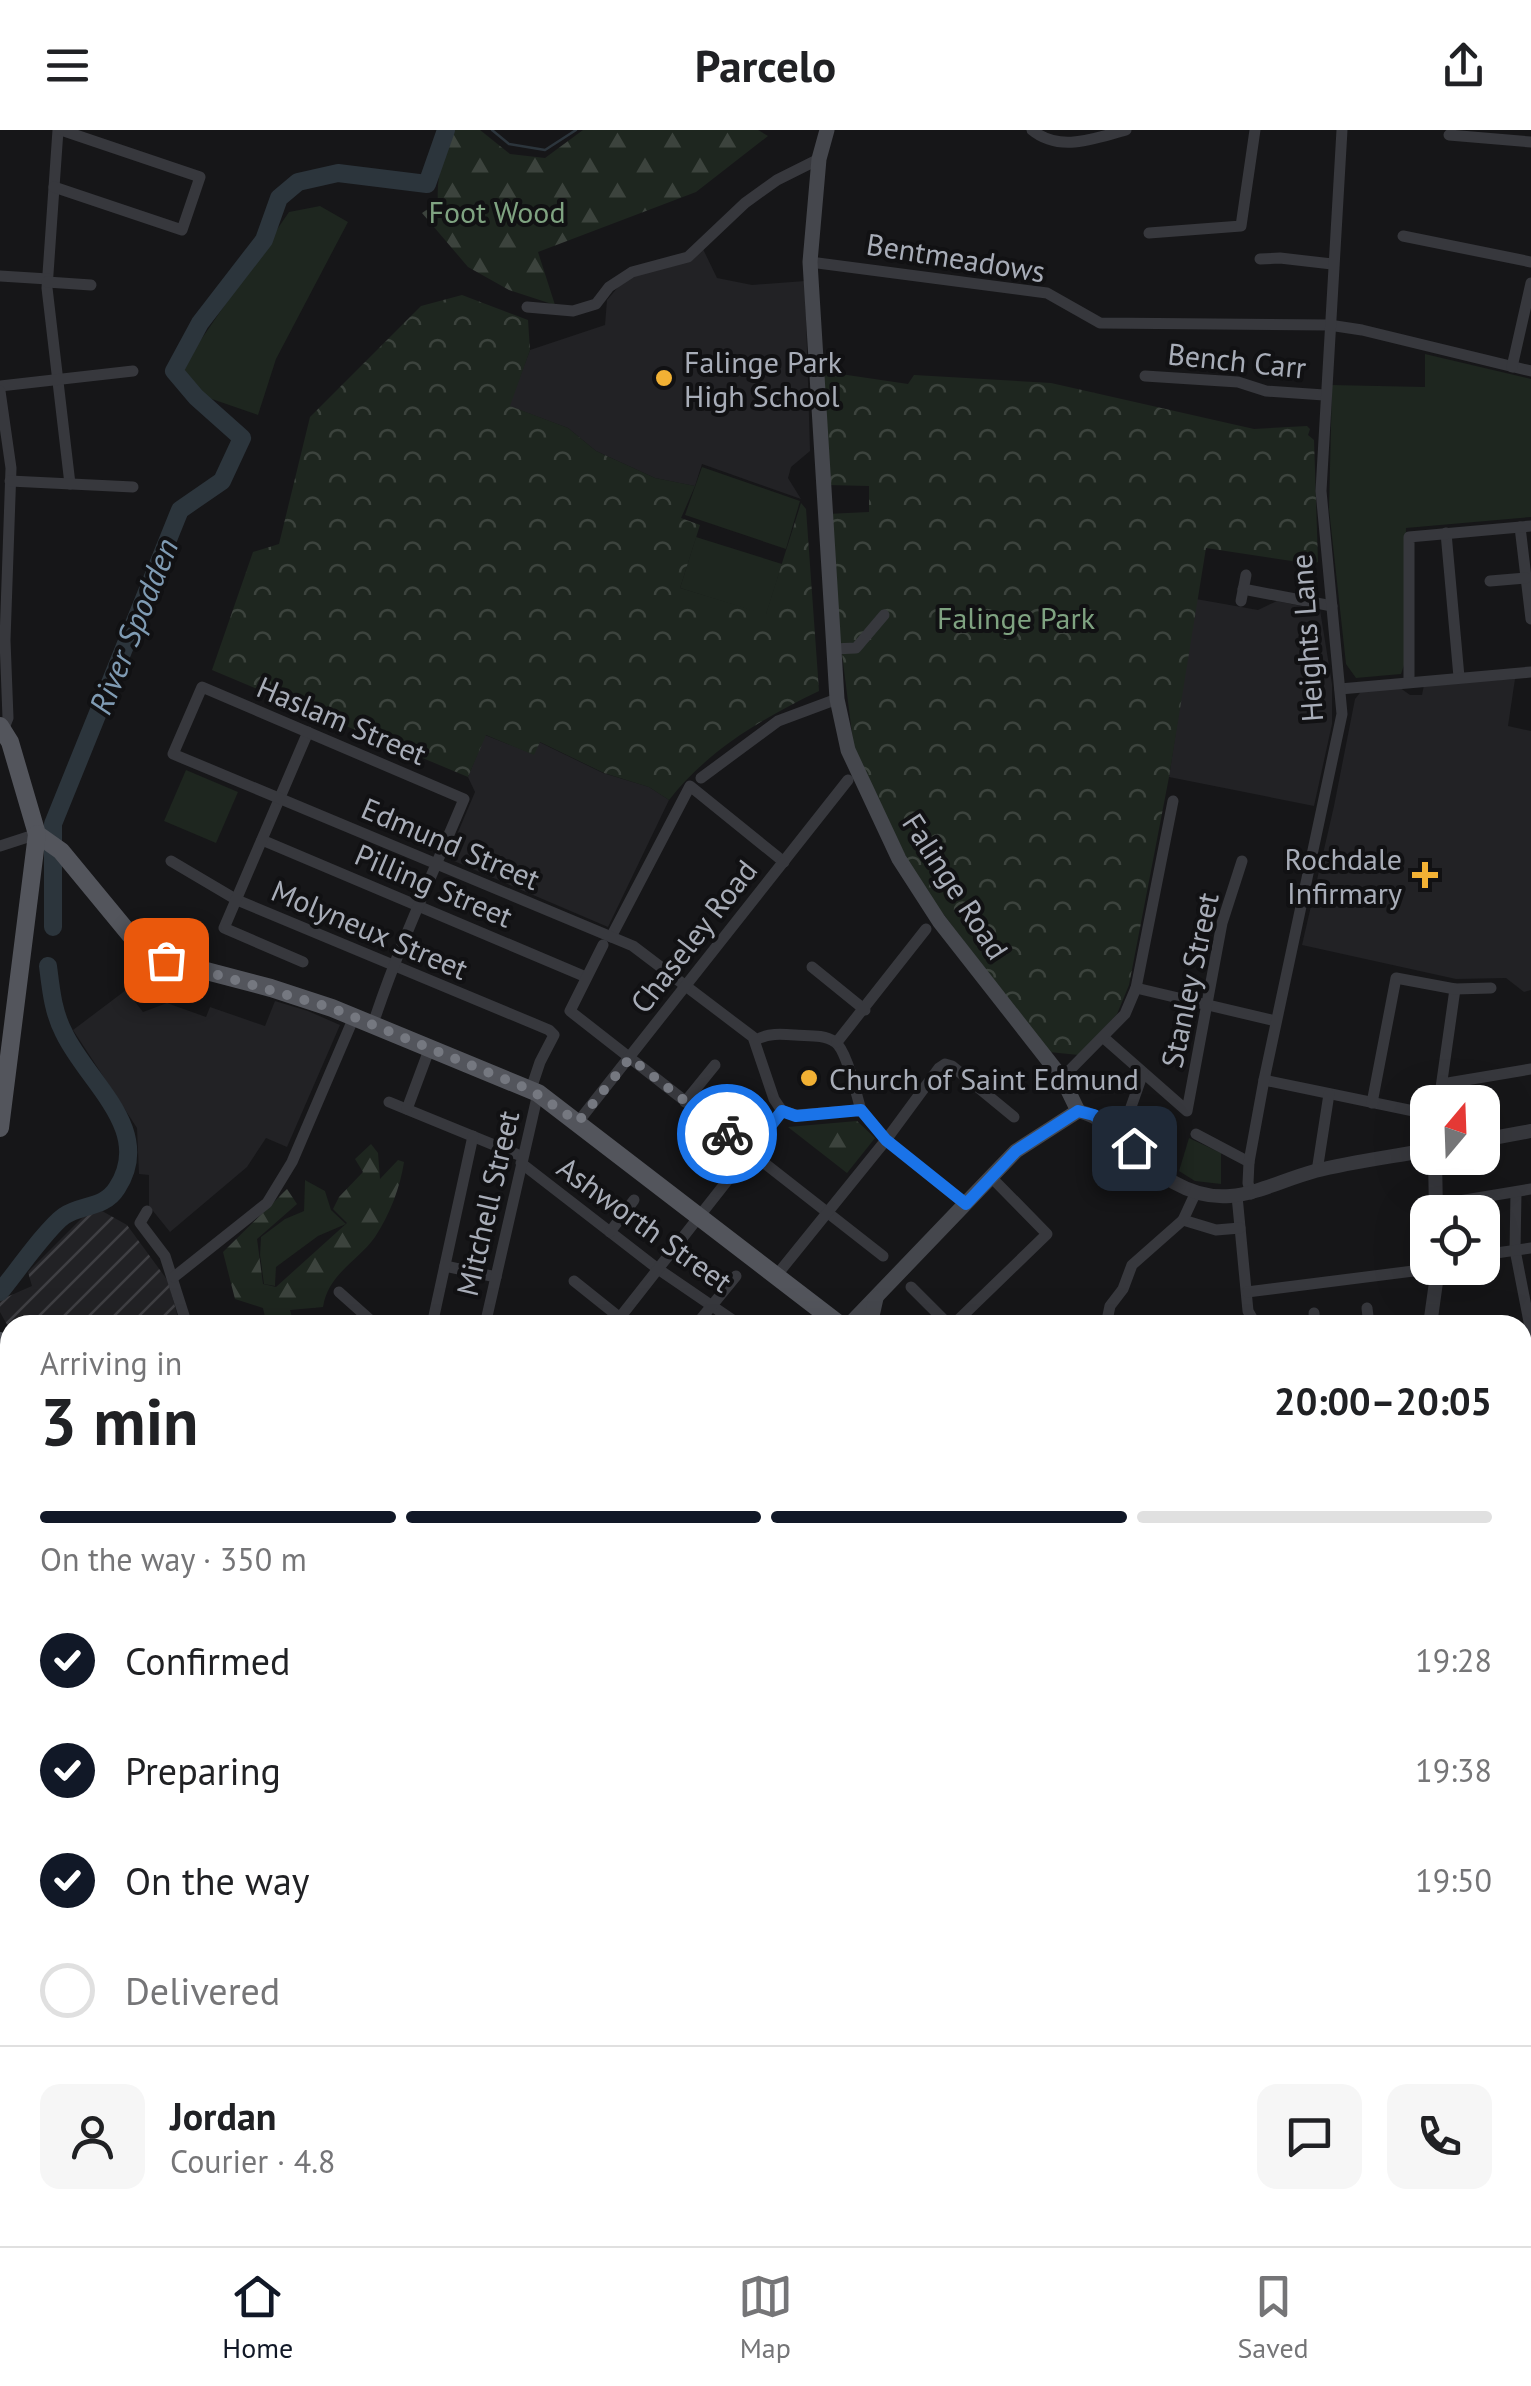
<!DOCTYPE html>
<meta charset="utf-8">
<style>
body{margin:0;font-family:"PT Sans",sans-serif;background:#f6f6f6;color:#202124;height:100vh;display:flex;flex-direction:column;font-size:38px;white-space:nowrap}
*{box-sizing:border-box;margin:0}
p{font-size:32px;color:#757577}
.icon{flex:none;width:55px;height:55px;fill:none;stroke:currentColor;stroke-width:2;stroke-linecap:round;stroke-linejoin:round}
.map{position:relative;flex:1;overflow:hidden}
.panel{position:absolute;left:0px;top:1185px;width:1532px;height:932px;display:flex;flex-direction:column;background:#fff;border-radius:30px 30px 0 0;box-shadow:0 10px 40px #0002}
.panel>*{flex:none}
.needle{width:65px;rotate:19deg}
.tools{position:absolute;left:1410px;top:955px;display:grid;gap:20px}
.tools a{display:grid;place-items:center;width:90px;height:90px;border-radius:20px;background:#fff;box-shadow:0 10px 40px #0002;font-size:50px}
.pin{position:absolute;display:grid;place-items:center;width:85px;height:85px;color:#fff;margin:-42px;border-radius:20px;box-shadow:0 5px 15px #0006}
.courier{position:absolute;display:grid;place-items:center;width:100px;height:100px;margin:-50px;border:8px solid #1a73e8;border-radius:50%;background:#fff;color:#222;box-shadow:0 2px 12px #0007}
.summary em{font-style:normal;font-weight:800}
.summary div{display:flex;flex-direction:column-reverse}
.summary{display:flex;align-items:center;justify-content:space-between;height:170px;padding:0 40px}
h1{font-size:65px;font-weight:800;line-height:75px}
.bar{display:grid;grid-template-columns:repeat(4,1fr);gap:15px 10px;align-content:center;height:120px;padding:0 40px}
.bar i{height:12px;border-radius:8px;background:#e0e0e0}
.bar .current{background:#111827}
.bar p{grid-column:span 4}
.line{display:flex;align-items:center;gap:25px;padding:0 40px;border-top:2px solid #e0e0e0}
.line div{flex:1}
.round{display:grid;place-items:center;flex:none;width:105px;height:105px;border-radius:20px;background:#f6f6f6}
ol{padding:0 40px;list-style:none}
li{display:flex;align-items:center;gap:30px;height:110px}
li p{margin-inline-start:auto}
li .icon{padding:10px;border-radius:50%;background:#111827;color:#fff;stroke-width:4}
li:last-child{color:#757577}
li i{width:55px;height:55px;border:5px solid #e0e0e0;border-radius:50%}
header{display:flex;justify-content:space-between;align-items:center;height:130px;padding:0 40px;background:#fff;font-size:45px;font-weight:800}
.dock{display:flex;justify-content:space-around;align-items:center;height:140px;border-top:2px solid #e0e0e0;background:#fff;font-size:28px;color:#757577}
.dock a{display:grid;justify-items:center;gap:5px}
.dock .current{color:#111827}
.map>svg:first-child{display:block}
.built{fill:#222225}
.industrial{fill:url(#industrial-furrows)}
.green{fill:#1e261f}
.forest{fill:url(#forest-firs)}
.park{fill:url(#park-crowns)}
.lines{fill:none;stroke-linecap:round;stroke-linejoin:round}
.stream{stroke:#2c353c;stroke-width:2.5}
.river{stroke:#2c353c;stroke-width:18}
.minor{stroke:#37383d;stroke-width:11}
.tertiary{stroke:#37383d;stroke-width:14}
.secondary{stroke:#45474d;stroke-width:15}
.primary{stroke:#53555c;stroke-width:18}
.trunk{stroke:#5b5e65;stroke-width:18}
.tram{stroke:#4a4c52;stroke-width:2.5}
.done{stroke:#757880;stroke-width:10;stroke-dasharray:0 18}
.route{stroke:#1a73e8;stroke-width:12}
.poi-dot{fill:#f2b134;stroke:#111113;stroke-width:4}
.labels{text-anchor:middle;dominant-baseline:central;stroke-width:8;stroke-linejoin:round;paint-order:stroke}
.park-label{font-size:30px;fill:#7fa381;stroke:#111113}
.street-label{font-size:30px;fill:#a8adb8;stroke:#111113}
.poi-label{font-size:30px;fill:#a8adb8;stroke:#111113;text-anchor:start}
.water-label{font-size:32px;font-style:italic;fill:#7f9bb3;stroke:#111113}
</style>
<header><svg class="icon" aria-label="menu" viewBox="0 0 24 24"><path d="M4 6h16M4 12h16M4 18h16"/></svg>Parcelo<svg class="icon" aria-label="share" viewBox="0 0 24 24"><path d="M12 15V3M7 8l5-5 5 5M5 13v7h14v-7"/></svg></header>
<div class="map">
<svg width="1531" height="2116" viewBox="0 0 1531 2116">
<defs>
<pattern id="industrial-furrows" width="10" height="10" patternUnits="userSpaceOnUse" patternTransform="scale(2.5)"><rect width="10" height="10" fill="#222225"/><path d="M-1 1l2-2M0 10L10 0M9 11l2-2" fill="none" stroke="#3f3f43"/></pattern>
<pattern id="forest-firs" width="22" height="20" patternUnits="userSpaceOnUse" patternTransform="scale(2.5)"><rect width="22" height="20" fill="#1e261f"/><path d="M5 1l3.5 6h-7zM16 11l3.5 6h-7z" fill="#3c433d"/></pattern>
<pattern id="park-crowns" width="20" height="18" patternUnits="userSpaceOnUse" patternTransform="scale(2.5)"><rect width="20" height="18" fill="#1e261f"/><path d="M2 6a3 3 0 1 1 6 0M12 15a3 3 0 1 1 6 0" fill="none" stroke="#3c433d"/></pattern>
</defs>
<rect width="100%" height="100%" fill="#161618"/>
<g class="built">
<polygon points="703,119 717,148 752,155 805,151 810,321 791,337 788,348 801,369 702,334 695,356 655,348 596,321 568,298 509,276 530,220 605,195 607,170 630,143"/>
<polygon points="1196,469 1258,480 1277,471 1320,480 1332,554 1332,594 1314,676 1169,647"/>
<polygon points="1515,549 1508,596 1531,601 1531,860 1524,862 1506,848 1456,849 1302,815 1334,676 1355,569 1363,559 1399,557 1410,565 1422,565 1424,555"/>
<polygon points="485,605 533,624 539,612 603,643 649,657 669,670 608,797 447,728 475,662 468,647"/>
<polygon points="126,860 143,882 167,873 206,887 210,877 265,896 275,871 308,881 340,895 287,1017 266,1008 247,1037 170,1102 149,1076 149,1045 139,1044 137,998 73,900"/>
<polygon points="1531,1417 1531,1824 1523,1823 1522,1418"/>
<polygon points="1523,1952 1531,1957 1531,2116 1510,2116 1508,2108 1522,2108"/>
<polygon points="828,2108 1086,2108 1083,2116 825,2116"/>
</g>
<g class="industrial">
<polygon points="102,1081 127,1095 168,1151 180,1195 10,1195 10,1200 0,1182 0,1170 32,1156 28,1142 84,1086"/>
<polygon points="218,2108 537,2108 537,2116 210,2116"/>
</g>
<g class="green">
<polygon points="320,76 348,92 276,229 258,285 206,267 178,243 289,82"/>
<polygon points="1425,224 1531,249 1531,387 1406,398 1404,535 1401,544 1356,548 1346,534 1329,379 1332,255 1425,257"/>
<polygon points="702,337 800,371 786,419 685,385"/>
<polygon points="696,407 782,434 766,485 680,458"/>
<polygon points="186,640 238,662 216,713 164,691"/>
<polygon points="1189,1008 1221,1023 1221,1054 1195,1051 1179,1041"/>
<polygon points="305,1050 325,1061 331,1080 346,1094 318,1106 276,1137 275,1156 264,1154 260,1125 261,1107 285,1089 304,1081"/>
</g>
<g class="forest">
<path d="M454,0h26l30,24 35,4 38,-28h175l10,6 -72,56 -158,60 17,53 -46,-15 -41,-23 -46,-54 16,-11c-2,-27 6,-48 16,-72z"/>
<polygon points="857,991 875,1008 847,1043 788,997"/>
<path d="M371,1014l7,9 2,26 18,-19 6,2c-4,26 -14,52 -29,75 -18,25 -47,37 -52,70l-33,3 4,15h-27l-4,-17 -28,-9 -12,-47 64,-63 10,15 -40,35 6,45 13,3 71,-64 -14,-14 6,-12 24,-25 -8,-13z"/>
<polygon points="0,1432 10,1450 10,1669 0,1672"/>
<polygon points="0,1709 10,1709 10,1797 0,1801"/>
<polygon points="1086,2108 1268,2108 1269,2116 1083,2116"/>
</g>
<g class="park">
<path d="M462,165l66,25 2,30 -20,56 58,22 28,23 59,27 40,8 -14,32 19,7 -20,63 86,26 35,-111 5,6 13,182c-56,27 -111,59 -150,109l-20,-13 -45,-14 -64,-31 -6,13 -48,-20 -18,42 -256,-107 41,-118 26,-8 31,-127 111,-111z"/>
<polygon points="820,241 908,254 914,245 1051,253 1254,299 1307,296 1310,299 1308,305 1314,310 1318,432 1312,434 1206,418 1169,647 1129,855 1117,884 1079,925 1049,922 938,777 908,731 854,619 831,437 827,384 869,382 869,356 828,355"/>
<polygon points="10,1904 10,2092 0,2080 0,2031 4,2028 0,2023 0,1913"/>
<polygon points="717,2108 797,2108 792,2116 713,2116"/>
</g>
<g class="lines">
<polyline class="stream" points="492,0 509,14 545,20 576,0"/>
<g class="river">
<polyline points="53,797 53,694 180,380 222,351 242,308 196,267 174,241 200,193 264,110 279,68 298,52 338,43 427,54 446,0"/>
<path d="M0,1162c15,-18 47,-64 64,-76 17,-12 40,-7 53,-28 38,-58 -30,-106 -53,-155 -11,-21 -13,-43 -16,-67"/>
<polyline points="0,1325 10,1328"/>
</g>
<g class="minor">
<polyline points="58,0 47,158 70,354"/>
<path d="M1032,0c28,23 63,8 94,0"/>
<polyline points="1449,5 1531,12"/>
<polyline points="54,57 182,100 200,47 61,0"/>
<polyline points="1149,103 1241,96 1255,0"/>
<polyline points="1403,106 1531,132"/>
<polyline points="1260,129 1280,128 1332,134"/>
<polyline points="810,132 1047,163 1100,193 1329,195 1362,200 1531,241"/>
<polyline points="0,146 48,149"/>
<polyline points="47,152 91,155"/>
<polyline points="527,177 573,181 596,174 609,157 632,142 688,127 745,73 777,50 819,29"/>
<polyline points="1512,237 1531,153"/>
<polyline points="1145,246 1238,252 1266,261 1324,265"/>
<polyline points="0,256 133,241"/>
<polyline points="0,261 11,338 5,510 8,588 4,598"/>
<polyline points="10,351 133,357"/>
<polyline points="1520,397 1531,489"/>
<polyline points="1446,403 1459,547"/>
<polyline points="1490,451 1526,448"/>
<polyline points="1243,459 1332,476"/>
<polyline points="1241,471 1246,445"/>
<polyline points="833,519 856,518 884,485"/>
<polyline points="1409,551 1409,407 1531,396"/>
<polyline points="1340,559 1531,542"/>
<polyline points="701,648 778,591 837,569"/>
<polyline points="262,710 586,847"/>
<polyline points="0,716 37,704"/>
<polyline points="171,731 237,770 549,900 554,905 540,932 531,959"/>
<polyline points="611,807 690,656 784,732"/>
<polyline points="603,815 570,881 883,1126"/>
<polyline points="303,832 224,798 308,602"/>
<polyline points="812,837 865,880"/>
<polyline points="1136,858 1276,891"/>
<path d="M376,885c25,-74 58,-144 88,-216l-262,-112 -29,67 460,192 120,91 21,62 8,12 14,4 65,-5c-5,-16 -14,-60 -26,-68 -11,-8 -28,-6 -40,-7 -14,-1 -27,-2 -39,5"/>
<polyline points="1104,908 1187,981 1222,793 1242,731"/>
<polyline points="837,912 926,799"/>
<polyline points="1062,948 1125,884 1136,858 1173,671"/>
<polyline points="1264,950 1428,984"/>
<polyline points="1442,954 1531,939"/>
<polyline points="389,972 521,1026"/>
<polyline points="685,972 715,935"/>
<polyline points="1439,972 1455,859"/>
<polyline points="1372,973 1396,848 1455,859 1491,858"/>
<polyline points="407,979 429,920"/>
<polyline points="861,980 886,1010 965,1074"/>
<polyline points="578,992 848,650"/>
<polyline points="1125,994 1143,943"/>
<polyline points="1196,1004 1249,1032"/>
<polyline points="521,1033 658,1139 740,1195"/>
<polyline points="1317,1041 1329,964"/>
<polyline points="1516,1062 1515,1120 1531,1202"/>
<polyline points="1251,1064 1248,1053 1249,1032 1264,950 1342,584 1321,361 1342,0"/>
<polyline points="1237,1066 1248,1181 1256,1195"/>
<polyline points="1435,1075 1531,1059"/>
<polyline points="147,1081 140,1093 165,1126 187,1195"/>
<polyline points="1183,1090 1216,1100 1240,1098"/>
<polyline points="610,1102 634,1070"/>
<polyline points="1482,1125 1531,1118"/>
<polyline points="445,1136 496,1147"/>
<polyline points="776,1146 886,1010 939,938 945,934 952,936 1014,987"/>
<polyline points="174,1147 267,1073 292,1032 354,887"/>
<polyline points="574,1151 629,1195"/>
<polyline points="911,1157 949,1195"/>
<polyline points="339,1162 376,1195"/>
<polyline points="1247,1162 1437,1138"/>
<polyline points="1367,1178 1369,1195"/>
<polyline points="1314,1183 1315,1195"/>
<polyline points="432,1195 473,1006"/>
<polyline points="485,1195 538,963"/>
<polyline points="614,1195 782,981"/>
<polyline points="696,1195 736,1146"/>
<polyline points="953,1195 1047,1104 991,1047"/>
<polyline points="1106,1195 1110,1176 1123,1159 1132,1135 1183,1090 1196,1062"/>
<polyline points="1527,1295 1531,1294"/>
<polyline points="1522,1349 1531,1347"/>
<polyline points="1522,1431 1531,1435"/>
<polyline points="1522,1510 1531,1508"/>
<polyline points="1522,1646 1531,1658"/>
<polyline points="1522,1727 1531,1728"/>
<polyline points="1531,1919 1523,1933 1531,1948"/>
<polyline points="1522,2033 1531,2050"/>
<polyline points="76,2108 81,2116"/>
<polyline points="143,2108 148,2116"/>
<polyline points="0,2110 10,2103"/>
<polyline points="265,2116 266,2108"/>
<polyline points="651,2116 656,2108"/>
<polyline points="1353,2116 1357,2108"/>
<polyline points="1434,2116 1435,2108"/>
</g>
<g class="tertiary">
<path d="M1078,981c41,10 62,52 97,72 53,30 89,2 140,-12 36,-9 75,-14 113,-21"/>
<polyline points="1482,1010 1531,1001"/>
<polyline points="1435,1028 1436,1082"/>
<polyline points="1430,1195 1438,1138"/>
</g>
<g class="secondary">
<polyline points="827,0 819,29 810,132 837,569 848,620 899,729 939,791 1062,948 1078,981 1016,1021 849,1195"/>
<polyline points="870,1195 876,1168"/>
<polyline points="0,1698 10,1698"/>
</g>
<g class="primary">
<polyline points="0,596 10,612 37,704 61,721 141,818 172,832 271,858 332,878 538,963 840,1195"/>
<polyline points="0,998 37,704"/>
<polyline points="0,1211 10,1228"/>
</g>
<g class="trunk">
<polyline points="1522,1393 1531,1392"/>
<polyline points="1522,1411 1531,1411"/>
<polyline points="670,2116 674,2108"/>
<polyline points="690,2116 694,2108"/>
</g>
<g class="tram">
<polyline points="1522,1840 1531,1842"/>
<polyline points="1522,2040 1531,2059"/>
</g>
</g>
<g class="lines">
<polyline class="done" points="166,830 332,878 531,960 578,992 630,928 727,1004"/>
<polyline class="route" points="727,1004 750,1022 782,981 796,986 861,980 886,1010 966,1074 1016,1021 1078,981 1094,985 1134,1018"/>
</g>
<g class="poi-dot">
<circle cx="664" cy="248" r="10"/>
<path d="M1420 730h10v10h10v10h-10v10h-10v-10h-10v-10h10z"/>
<circle cx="809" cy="948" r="10"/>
</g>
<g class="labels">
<g class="park-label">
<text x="497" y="81">Foot Wood</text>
<text x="1016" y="487">Falinge Park</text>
</g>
<g class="street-label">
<text transform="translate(956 127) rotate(9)">Bentmeadows</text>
<text transform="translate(1237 230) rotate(6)">Bench Carr</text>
<text transform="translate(1306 508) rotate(-94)">Heights Lane</text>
<text transform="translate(342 590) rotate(23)">Haslam Street</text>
<text transform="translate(451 713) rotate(23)">Edmund Street</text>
<text transform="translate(434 755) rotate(23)">Pilling Street</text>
<text transform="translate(956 756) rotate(57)">Falinge Road</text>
<text transform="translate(370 799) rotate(23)">Molyneux Street</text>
<text transform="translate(693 806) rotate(-52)">Chaseley Road</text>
<text transform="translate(1189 850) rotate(-78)">Stanley Street</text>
<text transform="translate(487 1073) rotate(-77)">Mitchell Street</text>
<text transform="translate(645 1094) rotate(36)">Ashworth Street</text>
</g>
<g class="poi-label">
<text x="684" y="231">Falinge Park<tspan x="684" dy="34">High School</tspan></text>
<text x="1402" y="728" text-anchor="end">Rochdale<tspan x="1402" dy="34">Infirmary</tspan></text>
<text x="829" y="948">Church of Saint Edmund</text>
</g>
<g class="water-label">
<text transform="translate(133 496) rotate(-68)">River Spodden</text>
</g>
</g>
</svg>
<div class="tools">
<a><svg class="needle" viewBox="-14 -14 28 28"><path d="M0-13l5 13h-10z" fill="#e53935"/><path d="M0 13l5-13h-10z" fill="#757577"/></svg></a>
<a><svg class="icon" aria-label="locate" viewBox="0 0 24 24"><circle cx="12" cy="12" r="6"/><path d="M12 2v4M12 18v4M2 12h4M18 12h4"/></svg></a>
</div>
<div class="pin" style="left:166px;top:830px;background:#ea580c"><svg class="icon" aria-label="bag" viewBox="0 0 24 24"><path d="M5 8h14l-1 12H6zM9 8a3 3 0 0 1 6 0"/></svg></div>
<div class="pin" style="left:1134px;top:1018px;background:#1f2937"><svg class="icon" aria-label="home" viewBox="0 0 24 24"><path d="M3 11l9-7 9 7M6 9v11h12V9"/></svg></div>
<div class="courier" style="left:727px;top:1004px"><svg class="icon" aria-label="bike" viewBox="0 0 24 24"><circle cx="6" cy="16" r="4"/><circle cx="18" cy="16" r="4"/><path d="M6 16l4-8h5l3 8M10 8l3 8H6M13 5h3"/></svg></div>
<section class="panel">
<div class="summary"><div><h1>3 min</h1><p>Arriving in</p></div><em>20:00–20:05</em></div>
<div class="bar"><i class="current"></i><i class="current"></i><i class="current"></i><i></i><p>On the way · 350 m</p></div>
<ol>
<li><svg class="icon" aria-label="check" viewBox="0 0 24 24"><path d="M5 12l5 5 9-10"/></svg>Confirmed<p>19:28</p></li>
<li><svg class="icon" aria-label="check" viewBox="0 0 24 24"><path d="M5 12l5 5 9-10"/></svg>Preparing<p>19:38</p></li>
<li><svg class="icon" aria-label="check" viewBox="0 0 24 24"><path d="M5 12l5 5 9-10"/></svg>On the way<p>19:50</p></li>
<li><i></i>Delivered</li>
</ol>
<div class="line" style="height:180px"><a class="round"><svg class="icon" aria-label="person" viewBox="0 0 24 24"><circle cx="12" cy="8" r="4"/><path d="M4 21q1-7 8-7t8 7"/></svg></a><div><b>Jordan</b><p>Courier · 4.8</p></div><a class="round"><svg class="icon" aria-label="chat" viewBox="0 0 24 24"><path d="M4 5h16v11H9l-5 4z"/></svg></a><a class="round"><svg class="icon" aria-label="phone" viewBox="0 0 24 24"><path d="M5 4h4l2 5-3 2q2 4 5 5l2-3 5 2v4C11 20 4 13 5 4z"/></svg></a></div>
</section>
</div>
<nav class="dock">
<a class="current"><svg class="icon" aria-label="home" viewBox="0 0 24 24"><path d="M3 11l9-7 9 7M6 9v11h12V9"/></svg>Home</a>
<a><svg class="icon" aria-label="map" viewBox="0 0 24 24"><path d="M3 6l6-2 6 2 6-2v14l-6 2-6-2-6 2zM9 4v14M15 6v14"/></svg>Map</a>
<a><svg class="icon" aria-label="saved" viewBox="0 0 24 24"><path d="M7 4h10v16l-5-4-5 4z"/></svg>Saved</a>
</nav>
